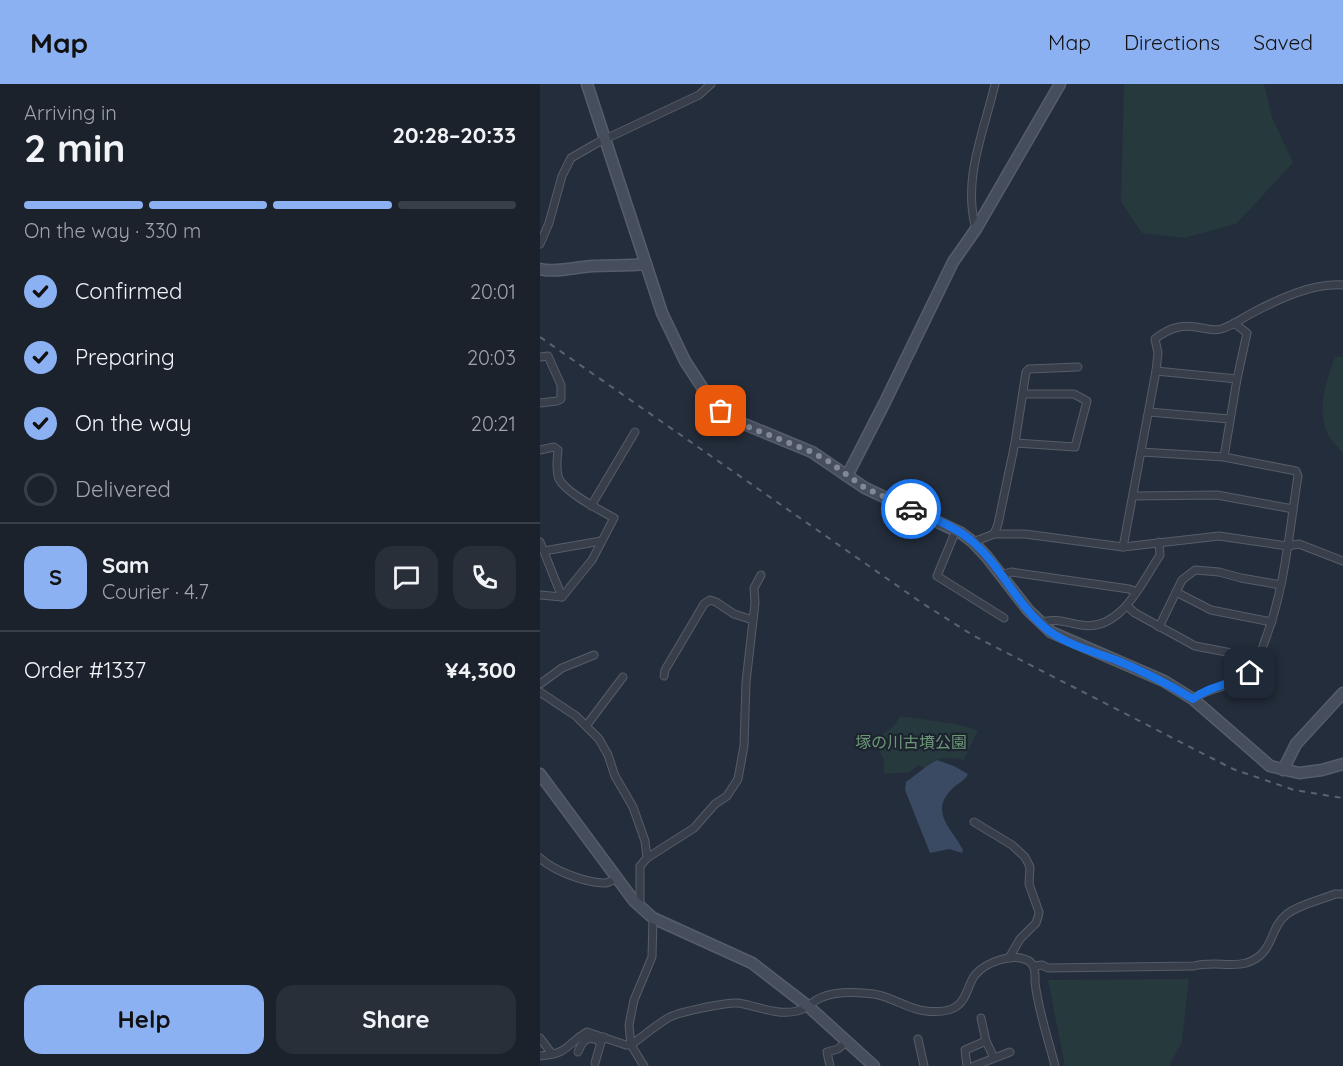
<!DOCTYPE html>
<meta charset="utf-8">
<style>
body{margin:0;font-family:Quicksand,"Noto Sans JP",sans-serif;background:#282f38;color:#f1f3f6;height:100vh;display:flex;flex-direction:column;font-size:22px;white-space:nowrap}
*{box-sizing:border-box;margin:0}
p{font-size:20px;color:#a0a4a9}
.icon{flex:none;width:33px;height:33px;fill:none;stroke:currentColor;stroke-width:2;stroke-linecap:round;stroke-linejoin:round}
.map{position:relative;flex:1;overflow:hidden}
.side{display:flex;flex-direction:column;background:#1b222c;width:540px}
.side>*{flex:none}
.pin{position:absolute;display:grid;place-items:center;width:51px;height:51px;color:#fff;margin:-26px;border-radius:12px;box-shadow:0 3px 9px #0006}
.courier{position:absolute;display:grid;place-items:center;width:60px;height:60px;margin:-30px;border:4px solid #1a73e8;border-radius:50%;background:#fff;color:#222;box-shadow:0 2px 8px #0007}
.summary em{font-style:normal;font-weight:700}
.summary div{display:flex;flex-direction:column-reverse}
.summary{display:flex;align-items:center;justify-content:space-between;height:102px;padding:0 24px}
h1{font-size:39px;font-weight:700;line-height:45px}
.bar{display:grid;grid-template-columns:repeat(4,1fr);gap:9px 6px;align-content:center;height:72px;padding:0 24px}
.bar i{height:8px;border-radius:4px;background:#393f48}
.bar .current{background:#8cb1f3}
.bar p{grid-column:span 4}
.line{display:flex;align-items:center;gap:15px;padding:0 24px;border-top:2px solid #393f48}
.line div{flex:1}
.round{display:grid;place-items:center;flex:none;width:63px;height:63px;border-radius:18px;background:#282f38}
ol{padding:0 24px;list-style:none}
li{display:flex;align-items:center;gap:18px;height:66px}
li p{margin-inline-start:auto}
li .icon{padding:6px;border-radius:50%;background:#8cb1f3;color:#111;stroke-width:4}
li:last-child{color:#a0a4a9}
li i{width:33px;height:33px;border:3px solid #393f48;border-radius:50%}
.cta{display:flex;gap:12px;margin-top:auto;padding:12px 24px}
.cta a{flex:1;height:69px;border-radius:18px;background:#8cb1f3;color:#111;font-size:24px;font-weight:700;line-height:69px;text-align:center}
.cta a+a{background:#282f38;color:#f1f3f6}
header{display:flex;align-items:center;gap:36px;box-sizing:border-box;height:84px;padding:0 30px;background:#8cb1f3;color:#111}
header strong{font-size:28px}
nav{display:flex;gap:33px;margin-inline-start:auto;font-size:21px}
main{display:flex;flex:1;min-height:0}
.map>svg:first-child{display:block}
.green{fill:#26393c}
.water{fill:#3a4a63}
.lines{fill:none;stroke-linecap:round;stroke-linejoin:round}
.street-casing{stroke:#565d69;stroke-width:9}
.secondary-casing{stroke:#565d69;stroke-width:13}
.street{stroke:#383f4b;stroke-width:7}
.secondary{stroke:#464e5e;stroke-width:10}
.rail{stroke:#5a6372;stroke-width:2;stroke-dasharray:6 6;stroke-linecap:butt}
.done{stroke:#818996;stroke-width:6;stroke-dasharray:0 10.8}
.route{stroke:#1a73e8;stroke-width:8}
.labels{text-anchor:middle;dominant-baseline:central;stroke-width:4.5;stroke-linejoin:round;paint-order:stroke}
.park-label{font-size:16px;fill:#6b9776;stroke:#1d2430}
</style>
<header>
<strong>Map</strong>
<nav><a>Map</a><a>Directions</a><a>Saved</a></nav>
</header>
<main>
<section class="side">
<div class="summary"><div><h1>2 min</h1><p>Arriving in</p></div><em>20:28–20:33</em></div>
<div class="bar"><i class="current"></i><i class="current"></i><i class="current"></i><i></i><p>On the way · 330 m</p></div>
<ol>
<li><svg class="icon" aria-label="check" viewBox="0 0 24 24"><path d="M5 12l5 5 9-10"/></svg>Confirmed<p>20:01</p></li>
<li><svg class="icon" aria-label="check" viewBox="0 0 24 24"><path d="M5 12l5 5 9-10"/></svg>Preparing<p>20:03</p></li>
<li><svg class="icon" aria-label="check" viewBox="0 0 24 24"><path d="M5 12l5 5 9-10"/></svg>On the way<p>20:21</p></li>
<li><i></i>Delivered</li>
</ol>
<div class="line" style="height:108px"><b class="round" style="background:#8cb1f3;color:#111">S</b><div><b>Sam</b><p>Courier · 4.7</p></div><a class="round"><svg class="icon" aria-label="chat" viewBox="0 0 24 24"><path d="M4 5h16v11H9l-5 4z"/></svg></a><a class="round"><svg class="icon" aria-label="phone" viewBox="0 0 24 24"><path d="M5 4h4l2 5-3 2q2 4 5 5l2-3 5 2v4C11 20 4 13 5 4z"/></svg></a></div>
<div class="line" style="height:78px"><div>Order #1337</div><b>¥4,300</b></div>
<div class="cta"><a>Help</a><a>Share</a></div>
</section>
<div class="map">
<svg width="803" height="982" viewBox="0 0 803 982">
<rect width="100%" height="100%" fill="#242d3b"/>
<g class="green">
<polygon points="584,0 724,0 732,33 753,79 696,140 644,154 602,149 581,118"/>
<path d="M795,273h8v96c-5,-6 -12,-12 -15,-19 -12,-23 -2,-54 7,-77z"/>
<path d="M360,632l55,8 23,6 -14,30c-16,-3 -28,-4 -39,8l-6,-3 -10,7 -25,2v-14l-10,-20 20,-14z"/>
<polygon points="649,895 642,958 629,982 525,982 508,896"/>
</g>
<path class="water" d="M397,676l17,6 14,8c-3,7 -12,10 -17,16 -22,23 2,40 12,60l-1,3 -13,-4 -19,4 -25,-63 1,-8c9,-6 22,-18 31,-22z"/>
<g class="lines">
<g class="street-casing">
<g id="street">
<path d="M436,145c-14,-50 8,-97 19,-145"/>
<polyline points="0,160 9,139 22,92 31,74 57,59 159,11 171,0"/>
<polyline points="0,273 8,272 21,301 21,315 17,317 0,319"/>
<polyline points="616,287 697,295"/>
<polyline points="609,328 690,335"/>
<polyline points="475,359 535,363 547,317 534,310 483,310"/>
<path d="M0,366l14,-3 4,3c-1,8 -2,21 1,29 7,14 41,31 55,39l-22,42 -30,37 -22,-2"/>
<path d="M601,368l83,5 72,14 2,5c-9,56 -13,114 -34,167 -3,10 -7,21 -13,29 -13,15 -42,14 -58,27"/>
<polyline points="684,373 697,295 707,249 694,239"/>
<polyline points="593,412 677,411 753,425"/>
<polyline points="51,422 95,348"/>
<polyline points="416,446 397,492 464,534"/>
<polyline points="454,450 458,440 475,359 486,288 489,285 538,283"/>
<polyline points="0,458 22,513"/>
<polyline points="433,458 454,450 485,450 583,463 679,452 747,462 759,460 803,477"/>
<path d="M583,463l33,-176 2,-18 -3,-14c15,-12 28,-15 47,-11 7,1 12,3 19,1 11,-3 23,-12 33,-17 27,-14 59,-29 89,-27"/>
<polyline points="4,467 61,457"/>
<polyline points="460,491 471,488 589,505 596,508"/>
<polyline points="636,508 671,526 732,538"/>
<polyline points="587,522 595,529 655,562 718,574"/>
<path d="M500,539c13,-6 28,0 41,2 40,7 61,-43 79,-70l-1,-13"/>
<polyline points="619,543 642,496 655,486 679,488 701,494 741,501"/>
<polyline points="124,592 125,586 164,520 170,516 176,518 194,530 213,536"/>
<polyline points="0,600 22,584 54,571"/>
<polyline points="0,608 36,632 59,655 68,671 75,692 93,723 105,757 107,774"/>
<polyline points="46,642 83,593"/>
<polyline points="434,738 472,761 485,773 490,783 489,800 499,828 498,833 496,839 480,855 469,874"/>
<path d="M0,774c14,13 44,24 63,25 5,1 9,-3 14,-5"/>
<polyline points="100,824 100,782 107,774 154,744 175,720 187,712 198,695 204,662 206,598 215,519 214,504 221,491"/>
<path d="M494,882l8,-1 6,3 146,-2c17,-5 37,1 52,-3 29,-9 22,-34 41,-49 13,-10 34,-14 48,-20h8"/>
<polyline points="441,934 446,957 454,974"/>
<polyline points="0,954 12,970"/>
<polyline points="378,955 384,982"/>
<path d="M38,968c5,-13 11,-17 23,-10l3,-5"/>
<path d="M0,972c29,-2 26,-12 47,-24l39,13h5c12,-9 24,-19 37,-27 10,-6 59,-16 70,-15 20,3 39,13 59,8 10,-2 14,-9 23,-13 15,-7 38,-6 54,-4 19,3 35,16 52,17 9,1 23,1 31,-5 10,-7 11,-22 18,-31 11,-13 38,-23 54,-14 7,5 6,14 6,21 3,28 13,56 20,84"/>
<polyline points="55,979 61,958"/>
<polyline points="104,982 91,961 89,941 94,916 112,873 113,834"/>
<polyline points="290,982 287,968 298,965 307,957"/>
<polyline points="427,982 425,966 446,957"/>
<polyline points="434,982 470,968"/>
</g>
</g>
<g class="secondary-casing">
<g id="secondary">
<polyline points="47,0 122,229 145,277 171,317 192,335 272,368 325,404 421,449 433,458 447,473 488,526 511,548 624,597 653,615 730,682 759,689 782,686 803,680"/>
<path d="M0,185c16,4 36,-2 53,-3 18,-1 35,0 53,-2"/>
<polyline points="307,392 344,320 413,178 436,145 520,0"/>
<polyline points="743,686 756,660 803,609"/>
<polyline points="0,690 94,817 113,834 212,879 269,923 334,982"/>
</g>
</g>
<use href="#street" class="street"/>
<use href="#secondary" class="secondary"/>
<polyline class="rail" points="0,253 382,519 434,552 693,685 754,706 803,714"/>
</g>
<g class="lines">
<polyline class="done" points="181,327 206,342 272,368 288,377 325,404 371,425"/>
<path class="route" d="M371,425c21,9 43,17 61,32 30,26 45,65 77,90 19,14 45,21 67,29 27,11 52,24 77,39 17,-14 40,-14 57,-26"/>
</g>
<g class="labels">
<g class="park-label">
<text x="371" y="658">塚の川古墳公園</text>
</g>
</g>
</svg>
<div class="pin" style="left:181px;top:327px;background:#ea580c"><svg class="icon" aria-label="bag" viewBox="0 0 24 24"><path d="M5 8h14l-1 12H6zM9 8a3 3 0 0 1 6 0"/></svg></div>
<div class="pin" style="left:710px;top:589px;background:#1f2937"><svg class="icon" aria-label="home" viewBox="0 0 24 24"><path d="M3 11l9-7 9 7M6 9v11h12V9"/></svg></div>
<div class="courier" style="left:371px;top:425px"><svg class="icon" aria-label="car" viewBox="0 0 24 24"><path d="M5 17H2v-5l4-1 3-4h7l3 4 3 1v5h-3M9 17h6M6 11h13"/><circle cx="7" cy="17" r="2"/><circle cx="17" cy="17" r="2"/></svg></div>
</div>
</main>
